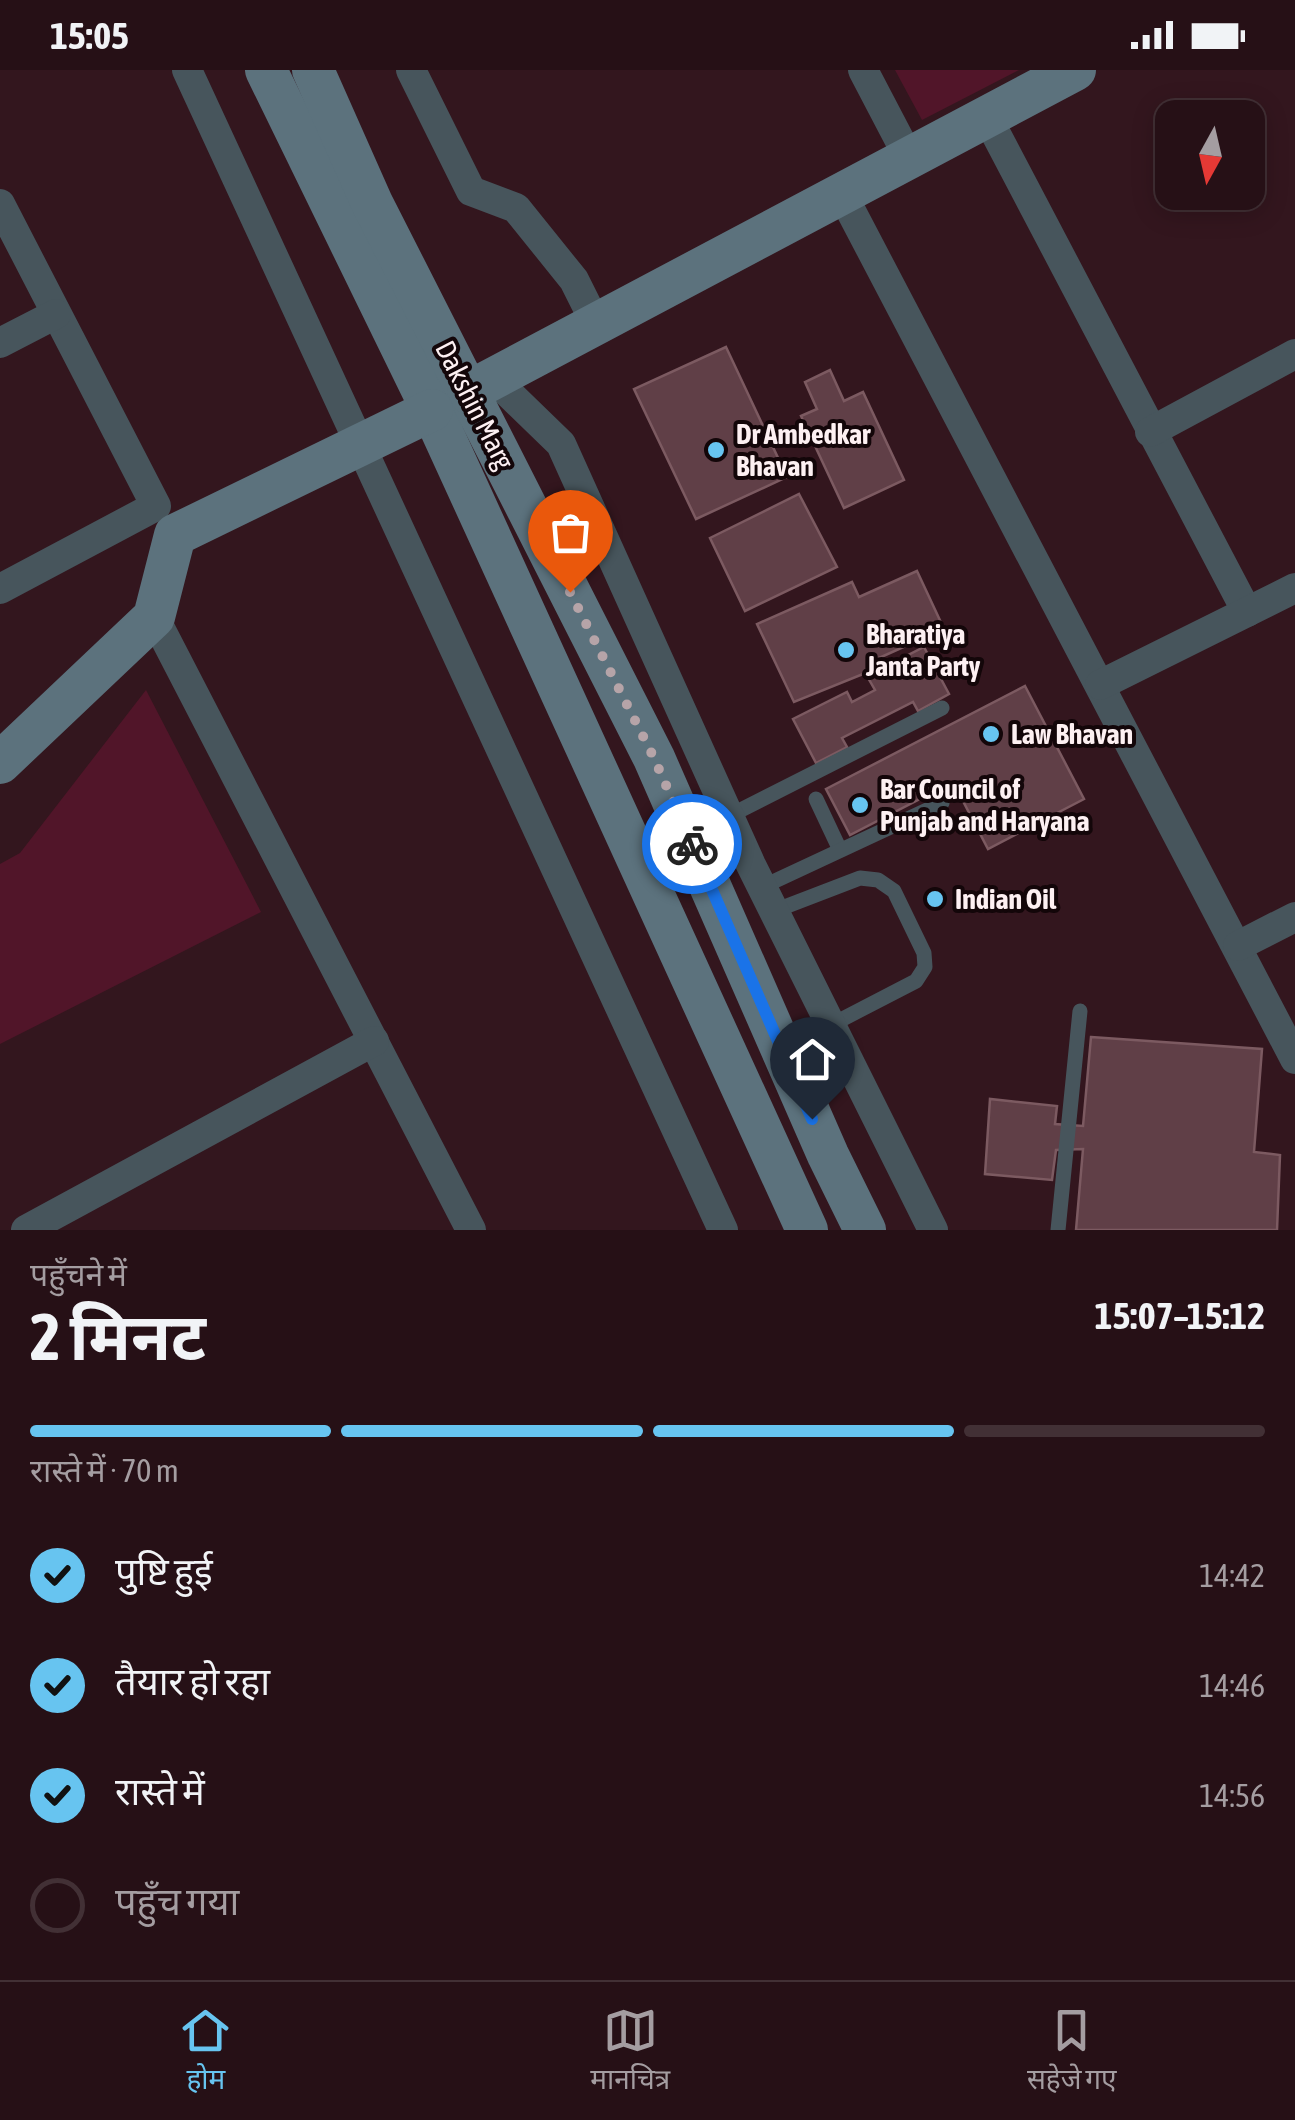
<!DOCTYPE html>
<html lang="hi">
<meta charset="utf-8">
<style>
body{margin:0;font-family:"Asap Condensed","Noto Sans Devanagari",sans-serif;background:#321e23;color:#f1f3f6;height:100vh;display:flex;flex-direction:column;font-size:38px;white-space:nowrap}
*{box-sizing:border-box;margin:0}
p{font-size:32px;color:#a49da1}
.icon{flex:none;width:55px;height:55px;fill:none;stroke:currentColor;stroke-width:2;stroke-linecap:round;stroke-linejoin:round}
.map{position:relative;height:1160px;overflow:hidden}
.panel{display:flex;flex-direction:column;background:#261016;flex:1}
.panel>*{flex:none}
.needle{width:65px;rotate:188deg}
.buttons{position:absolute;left:1155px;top:30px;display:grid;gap:20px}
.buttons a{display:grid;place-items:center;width:110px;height:110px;border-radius:20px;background:#261016;box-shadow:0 5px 25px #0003,0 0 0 2px #423035;font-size:50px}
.pin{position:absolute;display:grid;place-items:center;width:85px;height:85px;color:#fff;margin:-102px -42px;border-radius:50% 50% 50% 0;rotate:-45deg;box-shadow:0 0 10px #0007}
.pin .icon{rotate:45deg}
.courier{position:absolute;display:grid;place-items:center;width:100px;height:100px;margin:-50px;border:8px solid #1a73e8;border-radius:50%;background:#fff;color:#222;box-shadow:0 2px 12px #0007}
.head em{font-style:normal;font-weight:700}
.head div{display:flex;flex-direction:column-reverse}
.head{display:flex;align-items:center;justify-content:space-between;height:170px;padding:0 30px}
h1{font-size:65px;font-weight:700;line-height:75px}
.bar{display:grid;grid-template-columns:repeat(4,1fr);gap:15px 10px;align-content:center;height:120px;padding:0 30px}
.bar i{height:12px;border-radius:8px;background:#423035}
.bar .active{background:#67c4f0}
.bar p{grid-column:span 4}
ol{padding:0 30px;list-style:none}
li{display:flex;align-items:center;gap:30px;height:110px}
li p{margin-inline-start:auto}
li .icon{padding:10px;border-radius:50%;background:#67c4f0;color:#111;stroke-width:4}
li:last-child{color:#a49da1}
li i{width:55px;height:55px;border:5px solid #423035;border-radius:50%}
.status{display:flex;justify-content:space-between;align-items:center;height:70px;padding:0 50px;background:#261016;direction:ltr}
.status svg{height:28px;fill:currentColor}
.tabs{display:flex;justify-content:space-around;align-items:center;height:140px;border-top:2px solid #423035;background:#261016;font-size:28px;color:#a49da1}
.tabs a{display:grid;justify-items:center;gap:5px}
.tabs .active{color:#67c4f0}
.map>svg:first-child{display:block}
.green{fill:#511529}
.building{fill:#603f47;stroke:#7c5a61;stroke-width:2.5}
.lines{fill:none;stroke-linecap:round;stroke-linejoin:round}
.lane{stroke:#47555c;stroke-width:15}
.street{stroke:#47555c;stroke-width:30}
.secondary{stroke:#5c727d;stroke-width:42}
.done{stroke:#b6a4a8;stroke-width:10;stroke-dasharray:0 18}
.route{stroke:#1a73e8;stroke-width:12}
.poi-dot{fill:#67c4f0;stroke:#130609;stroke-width:4}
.labels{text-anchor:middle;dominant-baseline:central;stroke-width:8;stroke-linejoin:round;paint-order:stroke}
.street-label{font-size:28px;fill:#fdf0f2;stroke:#130609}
.poi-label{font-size:28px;font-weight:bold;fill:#fdf0f2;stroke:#130609;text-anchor:start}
</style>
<div class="status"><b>15:05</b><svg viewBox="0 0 49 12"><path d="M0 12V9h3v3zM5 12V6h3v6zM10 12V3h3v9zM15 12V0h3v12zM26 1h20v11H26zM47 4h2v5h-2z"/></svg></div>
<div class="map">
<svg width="1295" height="1160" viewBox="0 0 1295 1160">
<rect width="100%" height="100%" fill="#33161e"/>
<g class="green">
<polygon points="895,0 1019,0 922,50"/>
<polygon points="146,620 261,842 0,974 0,794 20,783"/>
</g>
<g class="building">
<polygon points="726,277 787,407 696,449 634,319"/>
<polygon points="830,300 844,331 863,322 904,410 844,438 801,346 817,339 805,312"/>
<polygon points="799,424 837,497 745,541 710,468"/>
<polygon points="917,501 944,559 870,592 873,600 794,632 757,554 852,512 859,527"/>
<polygon points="924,577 949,624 918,641 913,632 842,668 847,677 816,693 793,649 847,622 852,632 875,620 867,606"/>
<polygon points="1025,616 1084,729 988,779 953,712 850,765 826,719"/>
<polygon points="1091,967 1262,979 1254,1082 1280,1085 1277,1160 1076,1160 1083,1079 1056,1080 1052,1110 985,1104 990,1029 1057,1036 1055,1054 1083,1056"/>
</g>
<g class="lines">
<g class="lane">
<polyline points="816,729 840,780"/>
<polyline points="729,746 942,638"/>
<polyline points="762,817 942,733"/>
<polyline points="774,841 860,808 878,810 894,821 924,883 925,897 916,911 831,955"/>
<polyline points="1058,1160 1080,941"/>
</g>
<g class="street">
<polyline points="187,0 723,1160"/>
<polyline points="411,0 471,121 516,138 574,210 596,254"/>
<polyline points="863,0 909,88"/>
<polyline points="987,47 1247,542"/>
<polyline points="842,124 1295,989"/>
<polyline points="0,134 156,436 0,519"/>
<polyline points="0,273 56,244"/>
<polyline points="494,309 561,374 751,795 933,1160"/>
<polyline points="1150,362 1295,284"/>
<polyline points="154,547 471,1160"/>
<polyline points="1100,615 1295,518"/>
<polyline points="1238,876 1295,847"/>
<polyline points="26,1160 374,971"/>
</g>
<g class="secondary">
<polyline points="266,0 432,340 807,1160"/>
<polyline points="313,0 372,133 654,688 828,1085 865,1160"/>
<polyline points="468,322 1075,0"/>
<polyline points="0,693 154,547 175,465 432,340"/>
</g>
</g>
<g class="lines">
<polyline class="done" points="570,522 654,688 692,774"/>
<polyline class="route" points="692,774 812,1049"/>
</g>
<g class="poi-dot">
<circle cx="716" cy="380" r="10"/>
<circle cx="846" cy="580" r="10"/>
<circle cx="991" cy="664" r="10"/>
<circle cx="860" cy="735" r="10"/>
<circle cx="935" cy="829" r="10"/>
</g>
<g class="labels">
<g class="street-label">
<text transform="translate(475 335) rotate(63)">Dakshin Marg</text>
</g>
<g class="poi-label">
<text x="736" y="364">Dr Ambedkar<tspan x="736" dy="32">Bhavan</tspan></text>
<text x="866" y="564">Bharatiya<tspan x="866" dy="32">Janta Party</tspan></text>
<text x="1011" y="664">Law Bhavan</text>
<text x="880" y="719">Bar Council of<tspan x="880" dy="32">Punjab and Haryana</tspan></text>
<text x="955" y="829">Indian Oil</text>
</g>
</g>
</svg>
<div class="buttons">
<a><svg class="needle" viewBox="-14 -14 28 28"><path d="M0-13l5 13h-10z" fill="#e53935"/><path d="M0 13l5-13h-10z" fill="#a49da1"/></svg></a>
</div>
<div class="pin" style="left:570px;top:522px;background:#ea580c"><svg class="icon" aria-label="bag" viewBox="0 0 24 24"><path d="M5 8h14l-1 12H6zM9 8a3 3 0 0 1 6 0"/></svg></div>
<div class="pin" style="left:812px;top:1049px;background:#1f2937"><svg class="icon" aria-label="home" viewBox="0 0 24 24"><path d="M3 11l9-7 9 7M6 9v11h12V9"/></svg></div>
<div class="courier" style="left:692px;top:774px"><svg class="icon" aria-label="bike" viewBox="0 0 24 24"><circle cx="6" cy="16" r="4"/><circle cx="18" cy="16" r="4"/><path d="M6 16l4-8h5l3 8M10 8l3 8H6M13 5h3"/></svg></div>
</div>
<section class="panel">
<div class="head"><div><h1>2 मिनट</h1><p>पहुँचने में</p></div><em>15:07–15:12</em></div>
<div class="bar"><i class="active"></i><i class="active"></i><i class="active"></i><i></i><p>रास्ते में · 70 m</p></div>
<ol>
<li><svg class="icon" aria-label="check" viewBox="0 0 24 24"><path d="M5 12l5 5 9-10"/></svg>पुष्टि हुई<p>14:42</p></li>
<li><svg class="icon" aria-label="check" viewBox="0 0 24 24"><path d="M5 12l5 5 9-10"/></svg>तैयार हो रहा<p>14:46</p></li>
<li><svg class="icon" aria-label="check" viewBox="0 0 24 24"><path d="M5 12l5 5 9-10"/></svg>रास्ते में<p>14:56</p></li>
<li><i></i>पहुँच गया</li>
</ol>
</section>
<nav class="tabs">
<a class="active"><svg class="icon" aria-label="home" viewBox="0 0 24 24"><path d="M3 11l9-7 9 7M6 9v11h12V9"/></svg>होम</a>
<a><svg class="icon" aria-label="map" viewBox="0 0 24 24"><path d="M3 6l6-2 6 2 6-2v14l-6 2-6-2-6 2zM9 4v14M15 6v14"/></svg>मानचित्र</a>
<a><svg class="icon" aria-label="saved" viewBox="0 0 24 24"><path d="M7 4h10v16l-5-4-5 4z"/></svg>सहेजे गए</a>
</nav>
